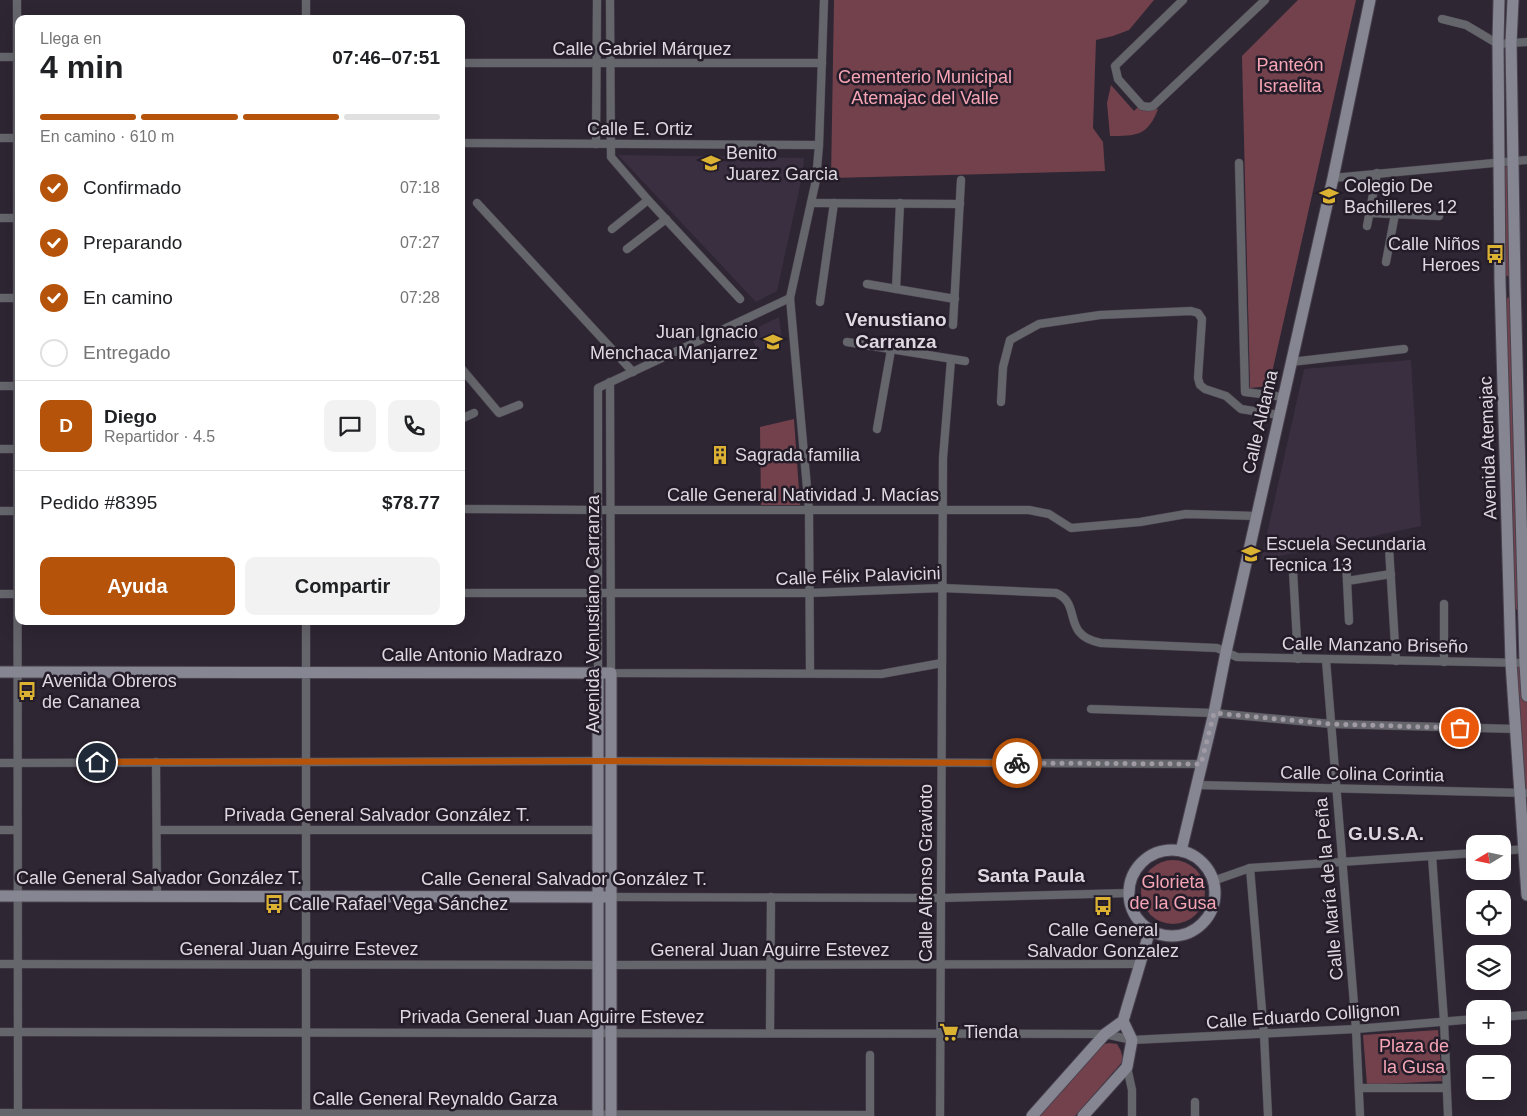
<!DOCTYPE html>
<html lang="es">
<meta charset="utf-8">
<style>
body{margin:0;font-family:Arial,sans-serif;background:#f2f2f2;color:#202124;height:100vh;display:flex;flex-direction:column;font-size:19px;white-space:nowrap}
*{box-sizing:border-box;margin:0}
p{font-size:16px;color:#757577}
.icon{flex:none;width:28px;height:28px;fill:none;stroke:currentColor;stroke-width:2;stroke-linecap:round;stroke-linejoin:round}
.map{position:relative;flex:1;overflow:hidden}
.sheet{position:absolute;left:15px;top:15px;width:450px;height:610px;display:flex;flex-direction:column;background:#fff;border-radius:10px;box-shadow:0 5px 20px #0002}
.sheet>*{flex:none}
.needle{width:32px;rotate:260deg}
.controls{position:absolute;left:1466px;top:835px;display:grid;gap:10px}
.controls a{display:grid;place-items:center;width:45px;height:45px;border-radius:10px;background:#fff;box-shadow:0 5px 20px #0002;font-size:25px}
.pin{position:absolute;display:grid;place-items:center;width:42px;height:42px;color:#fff;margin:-21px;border:2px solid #fff;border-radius:50%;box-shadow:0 1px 5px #0007}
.courier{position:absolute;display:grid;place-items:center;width:50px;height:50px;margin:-25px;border:4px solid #b45309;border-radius:50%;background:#fff;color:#222;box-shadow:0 1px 6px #0007}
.overview em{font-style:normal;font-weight:600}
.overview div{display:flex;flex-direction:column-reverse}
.overview{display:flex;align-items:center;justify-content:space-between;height:85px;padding:0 25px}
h1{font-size:32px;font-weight:600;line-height:38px}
.bar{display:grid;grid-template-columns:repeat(4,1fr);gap:8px 5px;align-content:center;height:60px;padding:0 25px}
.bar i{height:6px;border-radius:4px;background:#e0e0e0}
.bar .active{background:#b45309}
.bar p{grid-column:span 4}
.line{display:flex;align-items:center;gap:12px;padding:0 25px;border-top:1px solid #e0e0e0}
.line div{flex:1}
.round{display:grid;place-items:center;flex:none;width:52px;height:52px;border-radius:10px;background:#f2f2f2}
ol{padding:0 25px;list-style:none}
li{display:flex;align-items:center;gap:15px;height:55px}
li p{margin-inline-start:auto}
li .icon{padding:5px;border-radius:50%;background:#b45309;color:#fff;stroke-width:4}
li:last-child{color:#757577}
li i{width:28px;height:28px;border:2px solid #e0e0e0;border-radius:50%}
.primary-button{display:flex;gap:10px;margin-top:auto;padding:10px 25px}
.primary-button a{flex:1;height:58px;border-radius:10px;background:#b45309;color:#fff;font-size:20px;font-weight:600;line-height:58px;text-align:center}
.primary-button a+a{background:#f2f2f2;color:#202124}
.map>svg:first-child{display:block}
.built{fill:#3a2f41}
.green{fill:#72414c}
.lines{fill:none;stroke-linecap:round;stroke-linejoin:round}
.street-casing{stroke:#4a434f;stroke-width:9}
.secondary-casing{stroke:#4a434f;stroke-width:13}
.street{stroke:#65656c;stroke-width:8}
.secondary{stroke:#868692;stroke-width:11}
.done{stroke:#a09aa4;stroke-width:5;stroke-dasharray:0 9}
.route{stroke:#b45309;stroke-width:6}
.labels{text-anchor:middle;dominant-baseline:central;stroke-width:5;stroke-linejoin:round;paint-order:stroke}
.street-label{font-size:18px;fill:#ded9e1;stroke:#241d29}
.park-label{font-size:18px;fill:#f7a5b5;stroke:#241d29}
.poi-label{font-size:18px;fill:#ded9e1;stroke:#241d29;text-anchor:start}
.neighbourhood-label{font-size:19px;font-weight:bold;fill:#ded9e1;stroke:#241d29}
</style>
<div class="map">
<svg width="1527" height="1116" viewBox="0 0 1527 1116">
<rect width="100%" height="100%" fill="#2e2633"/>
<g class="built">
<polygon points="618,155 804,158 803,172 777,291 756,302"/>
<polygon points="779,317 782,340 758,352 749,332"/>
<polygon points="1411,360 1421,526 1261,560 1304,369"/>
</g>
<g class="green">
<polygon points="834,0 1154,0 1129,30 1113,36 1096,40 1093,128 1103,142 1105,171 831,178"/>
<polygon points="1298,0 1356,0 1269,386 1250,388 1242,56"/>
<path d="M1111,85l23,26 5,-5 8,4 11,-1c-10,27 -22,27 -48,27l-3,-33z"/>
<polygon points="1508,164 1510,277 1505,275 1503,170"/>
<polygon points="1511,294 1520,613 1514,607 1506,300"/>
<polygon points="794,419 800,505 761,505 760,427"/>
<polygon points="1524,661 1527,703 1527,841 1518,718 1517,662"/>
<circle cx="1173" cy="892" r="32"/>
<polygon points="1438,1030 1442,1081 1367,1085 1363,1035"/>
<polygon points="1109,1043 1117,1044 1121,1051 1123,1061 1075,1116 1038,1116 1100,1045"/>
</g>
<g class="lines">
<g class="street-casing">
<g id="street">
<polyline points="17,0 18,1116"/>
<polyline points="610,0 611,157 648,200 740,299"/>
<polyline points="1183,0 1115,66 1118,79 1142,106 1149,107 1153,106 1265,0"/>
<polyline points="306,19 306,0"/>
<polyline points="1442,19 1466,25 1498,44 1527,42"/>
<polyline points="0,57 19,57"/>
<polyline points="461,63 822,63"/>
<polyline points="0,138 19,138"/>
<polyline points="461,143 819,145"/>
<polyline points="596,144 597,0"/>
<polyline points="1239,163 1245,392 1283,397"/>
<polyline points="1333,178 1527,160"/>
<polyline points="477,203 633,372"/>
<polyline points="811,203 960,204"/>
<polyline points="1369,213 1439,216"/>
<polyline points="0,218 19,218"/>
<polyline points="1367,226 1377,173"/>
<polyline points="612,229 648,200"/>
<polyline points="627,249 666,219"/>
<polyline points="1386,262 1395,214"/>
<polyline points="867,284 955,299"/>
<polyline points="896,289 900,203"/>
<polyline points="0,298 19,298"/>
<polyline points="820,302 834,203"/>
<polyline points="953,325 961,180"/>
<polyline points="847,342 965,361"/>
<polyline points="1291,362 1404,349"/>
<polyline points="461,368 499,413 519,405"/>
<polyline points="610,382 611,673 881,674 942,663"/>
<polyline points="0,386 19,386"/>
<polyline points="1001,402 1003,367 1010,340 1039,324 1100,315 1191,311 1198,313 1202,319 1198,378 1200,385 1205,389 1226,396 1241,409 1279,415"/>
<polyline points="461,419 474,413"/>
<polyline points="877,429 891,350"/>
<polyline points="0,449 18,449"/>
<polyline points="461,509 597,510 1029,510 1049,514 1071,528 1140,522 1186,514 1257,516"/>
<polyline points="0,511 19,511"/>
<polyline points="1389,548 1396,661"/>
<polyline points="1346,561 1349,621"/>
<polyline points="1293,571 1298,659"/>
<polyline points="1347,581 1391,574"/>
<path d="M461,593h349l132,-5 114,5c27,11 4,42 45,50l116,5 20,9 288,6"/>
<polyline points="0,594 19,594"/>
<polyline points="1444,604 1444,662"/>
<polyline points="306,621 306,1116"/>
<polyline points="1326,660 1356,1029 1360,1116"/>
<polyline points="598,673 598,388 790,298"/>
<polyline points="810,673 809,510 790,298 816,180 819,145 824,0"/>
<polyline points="1091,709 1214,713 1331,724 1516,729"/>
<polyline points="156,762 157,896"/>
<polyline points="0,763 598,761 1201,764"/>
<polyline points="1196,785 1527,793"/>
<polyline points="0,830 17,830"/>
<polyline points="157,830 598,830"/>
<polyline points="1502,851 1524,849"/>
<polyline points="1432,856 1444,1021 1448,1116"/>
<polyline points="1250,868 1264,1034 1268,1116"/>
<polyline points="1213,881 1250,868 1475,853"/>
<polyline points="611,897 941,898 1129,893"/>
<polyline points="0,964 598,965"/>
<polyline points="611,965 1140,964"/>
<polyline points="1502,1017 1527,1015"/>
<polyline points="770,1031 771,897"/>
<path d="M0,1032c368,0 736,-2 1105,2l27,6 224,-11 119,-10"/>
<polyline points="1127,1067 1132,1090 1132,1116"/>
<polyline points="1359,1088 1446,1088"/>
<polyline points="0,1113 870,1115"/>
<polyline points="870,1116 870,1055"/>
<polyline points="940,1116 943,458 951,360"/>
<polyline points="1195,1116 1195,1102"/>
</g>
</g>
<g class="secondary-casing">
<g id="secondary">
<polyline points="1499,0 1498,42 1500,282 1511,663 1527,895"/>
<polyline points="1513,0 1511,43 1515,285 1525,663 1527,696"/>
<polyline points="0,672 611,673 611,1116"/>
<circle cx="1172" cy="893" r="43"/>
<polyline points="1181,851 1214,713 1226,652 1333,178 1370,0"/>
<polyline points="0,896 611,897"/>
<polyline points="598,1116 598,673"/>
<polyline points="1032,1116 1105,1034 1123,1021 1150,930"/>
<polyline points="1083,1116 1127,1067 1132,1040 1123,1021"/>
</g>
</g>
<use href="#street" class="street"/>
<use href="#secondary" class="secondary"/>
</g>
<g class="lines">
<polyline class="done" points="1017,763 1201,764 1214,713 1331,724 1460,728"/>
<polyline class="route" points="97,762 598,761 1017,763"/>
</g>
<defs>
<g id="school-bare" transform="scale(1.5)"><path d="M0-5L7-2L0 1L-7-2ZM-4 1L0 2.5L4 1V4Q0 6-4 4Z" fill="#dcb233" stroke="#241d29" stroke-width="2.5" paint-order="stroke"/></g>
<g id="university-bare" transform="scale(1.5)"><path d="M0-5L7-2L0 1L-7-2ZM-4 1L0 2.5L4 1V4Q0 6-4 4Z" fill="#dcb233" stroke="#241d29" stroke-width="2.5" paint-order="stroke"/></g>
<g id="bus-bare" transform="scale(1.5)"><path d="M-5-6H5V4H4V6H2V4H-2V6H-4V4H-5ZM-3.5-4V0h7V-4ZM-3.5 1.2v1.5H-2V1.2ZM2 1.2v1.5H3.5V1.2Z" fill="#dcb233" stroke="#241d29" stroke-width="2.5" paint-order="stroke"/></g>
<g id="building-bare" transform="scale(1.5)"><path d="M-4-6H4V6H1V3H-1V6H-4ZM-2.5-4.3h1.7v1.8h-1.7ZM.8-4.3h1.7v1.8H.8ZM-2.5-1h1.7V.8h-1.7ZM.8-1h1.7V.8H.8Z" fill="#dcb233" stroke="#241d29" stroke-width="2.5" paint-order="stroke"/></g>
<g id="supermarket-bare" transform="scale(1.5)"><path d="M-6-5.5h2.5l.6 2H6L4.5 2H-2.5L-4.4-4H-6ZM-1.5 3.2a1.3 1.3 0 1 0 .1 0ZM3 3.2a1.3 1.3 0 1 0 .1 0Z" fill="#dcb233" stroke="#241d29" stroke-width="2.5" paint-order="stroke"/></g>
</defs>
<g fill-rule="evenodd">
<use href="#school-bare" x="711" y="163"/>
<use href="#university-bare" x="1329" y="196"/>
<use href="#bus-bare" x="1495" y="254"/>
<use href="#school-bare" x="773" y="342"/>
<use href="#building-bare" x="720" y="455"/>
<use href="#school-bare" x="1251" y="554"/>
<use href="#bus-bare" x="27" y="691"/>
<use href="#bus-bare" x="274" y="904"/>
<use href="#bus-bare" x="1103" y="906"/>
<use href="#supermarket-bare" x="949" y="1032"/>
</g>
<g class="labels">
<g class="street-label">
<text x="642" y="49">Calle Gabriel Márquez</text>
<text x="640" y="129">Calle E. Ortiz</text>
<text transform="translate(1260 422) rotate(-77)">Calle Aldama</text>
<text transform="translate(1488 448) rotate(-92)">Avenida Atemajac</text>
<text x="803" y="495">Calle General Natividad J. Macías</text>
<text transform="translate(858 576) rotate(-2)">Calle Félix Palavicini</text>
<text transform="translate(593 614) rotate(-90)">Avenida Venustiano Carranza</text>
<text transform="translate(1375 645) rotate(1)">Calle Manzano Briseño</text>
<text x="472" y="655">Calle Antonio Madrazo</text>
<text transform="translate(1362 774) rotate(1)">Calle Colina Corintia</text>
<text x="377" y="815">Privada General Salvador González T.</text>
<text transform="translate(926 873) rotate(-90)">Calle Alfonso Gravioto</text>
<text x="159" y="878">Calle General Salvador González T.</text>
<text x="564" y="879">Calle General Salvador González T.</text>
<text transform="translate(1329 889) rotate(-95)">Calle María de la Peña</text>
<text x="299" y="949">General Juan Aguirre Estevez</text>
<text x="770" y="950">General Juan Aguirre Estevez</text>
<text transform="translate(1303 1016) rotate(-4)">Calle Eduardo Collignon</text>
<text x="552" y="1017">Privada General Juan Aguirre Estevez</text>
<text x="435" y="1099">Calle General Reynaldo Garza</text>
</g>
<g class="park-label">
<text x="1290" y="65">Panteón<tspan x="1290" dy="21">Israelita</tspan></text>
<text x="925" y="77">Cementerio Municipal<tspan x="925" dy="21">Atemajac del Valle</tspan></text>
<text x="1173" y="882">Glorieta<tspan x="1173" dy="21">de la Gusa</tspan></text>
<text x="1414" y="1046">Plaza de<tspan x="1414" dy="21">la Gusa</tspan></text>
</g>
<g class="poi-label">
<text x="726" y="153">Benito<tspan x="726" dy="21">Juarez Garcia</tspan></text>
<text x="1344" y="186">Colegio De<tspan x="1344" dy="21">Bachilleres 12</tspan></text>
<text x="1480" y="244" text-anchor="end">Calle Niños<tspan x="1480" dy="21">Heroes</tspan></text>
<text x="758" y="332" text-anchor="end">Juan Ignacio<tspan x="758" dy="21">Menchaca Manjarrez</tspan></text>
<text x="735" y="455">Sagrada familia</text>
<text x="1266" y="544">Escuela Secundaria<tspan x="1266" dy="21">Tecnica 13</tspan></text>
<text x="42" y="681">Avenida Obreros<tspan x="42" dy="21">de Cananea</tspan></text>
<text x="289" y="904">Calle Rafael Vega Sánchez</text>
<text x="1103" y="930" text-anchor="middle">Calle General<tspan x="1103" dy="21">Salvador Gonzalez</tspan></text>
<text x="964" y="1032">Tienda</text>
</g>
<g class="neighbourhood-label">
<text x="896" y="319">Venustiano<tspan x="896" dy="22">Carranza</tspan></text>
<text x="1386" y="833">G.U.S.A.</text>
<text x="1031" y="875">Santa Paula</text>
</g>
</g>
</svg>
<div class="controls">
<a><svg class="needle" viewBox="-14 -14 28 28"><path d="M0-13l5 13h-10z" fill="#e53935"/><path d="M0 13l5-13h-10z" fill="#757577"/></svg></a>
<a><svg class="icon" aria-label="locate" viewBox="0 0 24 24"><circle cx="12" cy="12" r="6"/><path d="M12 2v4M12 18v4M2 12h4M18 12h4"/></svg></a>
<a><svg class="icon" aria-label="layers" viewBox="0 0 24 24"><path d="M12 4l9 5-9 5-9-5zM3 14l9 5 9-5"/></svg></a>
<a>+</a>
<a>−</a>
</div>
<div class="pin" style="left:1460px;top:728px;background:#ea580c"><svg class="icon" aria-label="bag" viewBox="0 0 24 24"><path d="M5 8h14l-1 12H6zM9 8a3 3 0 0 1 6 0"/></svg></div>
<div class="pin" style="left:97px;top:762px;background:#1f2937"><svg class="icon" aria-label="home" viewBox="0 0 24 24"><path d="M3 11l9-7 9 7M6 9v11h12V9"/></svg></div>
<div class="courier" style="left:1017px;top:763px"><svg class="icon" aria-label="bike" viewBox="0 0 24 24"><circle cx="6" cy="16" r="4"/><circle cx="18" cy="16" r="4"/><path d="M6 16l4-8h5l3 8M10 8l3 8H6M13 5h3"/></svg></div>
<section class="sheet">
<div class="overview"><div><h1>4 min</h1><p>Llega en</p></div><em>07:46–07:51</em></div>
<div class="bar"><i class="active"></i><i class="active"></i><i class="active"></i><i></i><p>En camino · 610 m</p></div>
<ol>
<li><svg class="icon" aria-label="check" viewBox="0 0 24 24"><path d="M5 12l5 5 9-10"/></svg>Confirmado<p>07:18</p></li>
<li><svg class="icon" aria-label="check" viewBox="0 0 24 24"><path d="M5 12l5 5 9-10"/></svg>Preparando<p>07:27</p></li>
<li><svg class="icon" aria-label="check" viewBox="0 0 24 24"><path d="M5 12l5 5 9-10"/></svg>En camino<p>07:28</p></li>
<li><i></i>Entregado</li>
</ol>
<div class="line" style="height:90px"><b class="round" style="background:#b45309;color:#fff">D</b><div><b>Diego</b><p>Repartidor · 4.5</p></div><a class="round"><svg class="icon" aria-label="chat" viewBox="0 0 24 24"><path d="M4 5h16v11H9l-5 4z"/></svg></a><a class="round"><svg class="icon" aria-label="phone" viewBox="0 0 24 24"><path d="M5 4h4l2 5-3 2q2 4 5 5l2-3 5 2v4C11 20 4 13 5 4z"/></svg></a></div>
<div class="line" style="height:65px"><div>Pedido #8395</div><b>$78.77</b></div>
<div class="primary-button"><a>Ayuda</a><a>Compartir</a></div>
</section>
</div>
